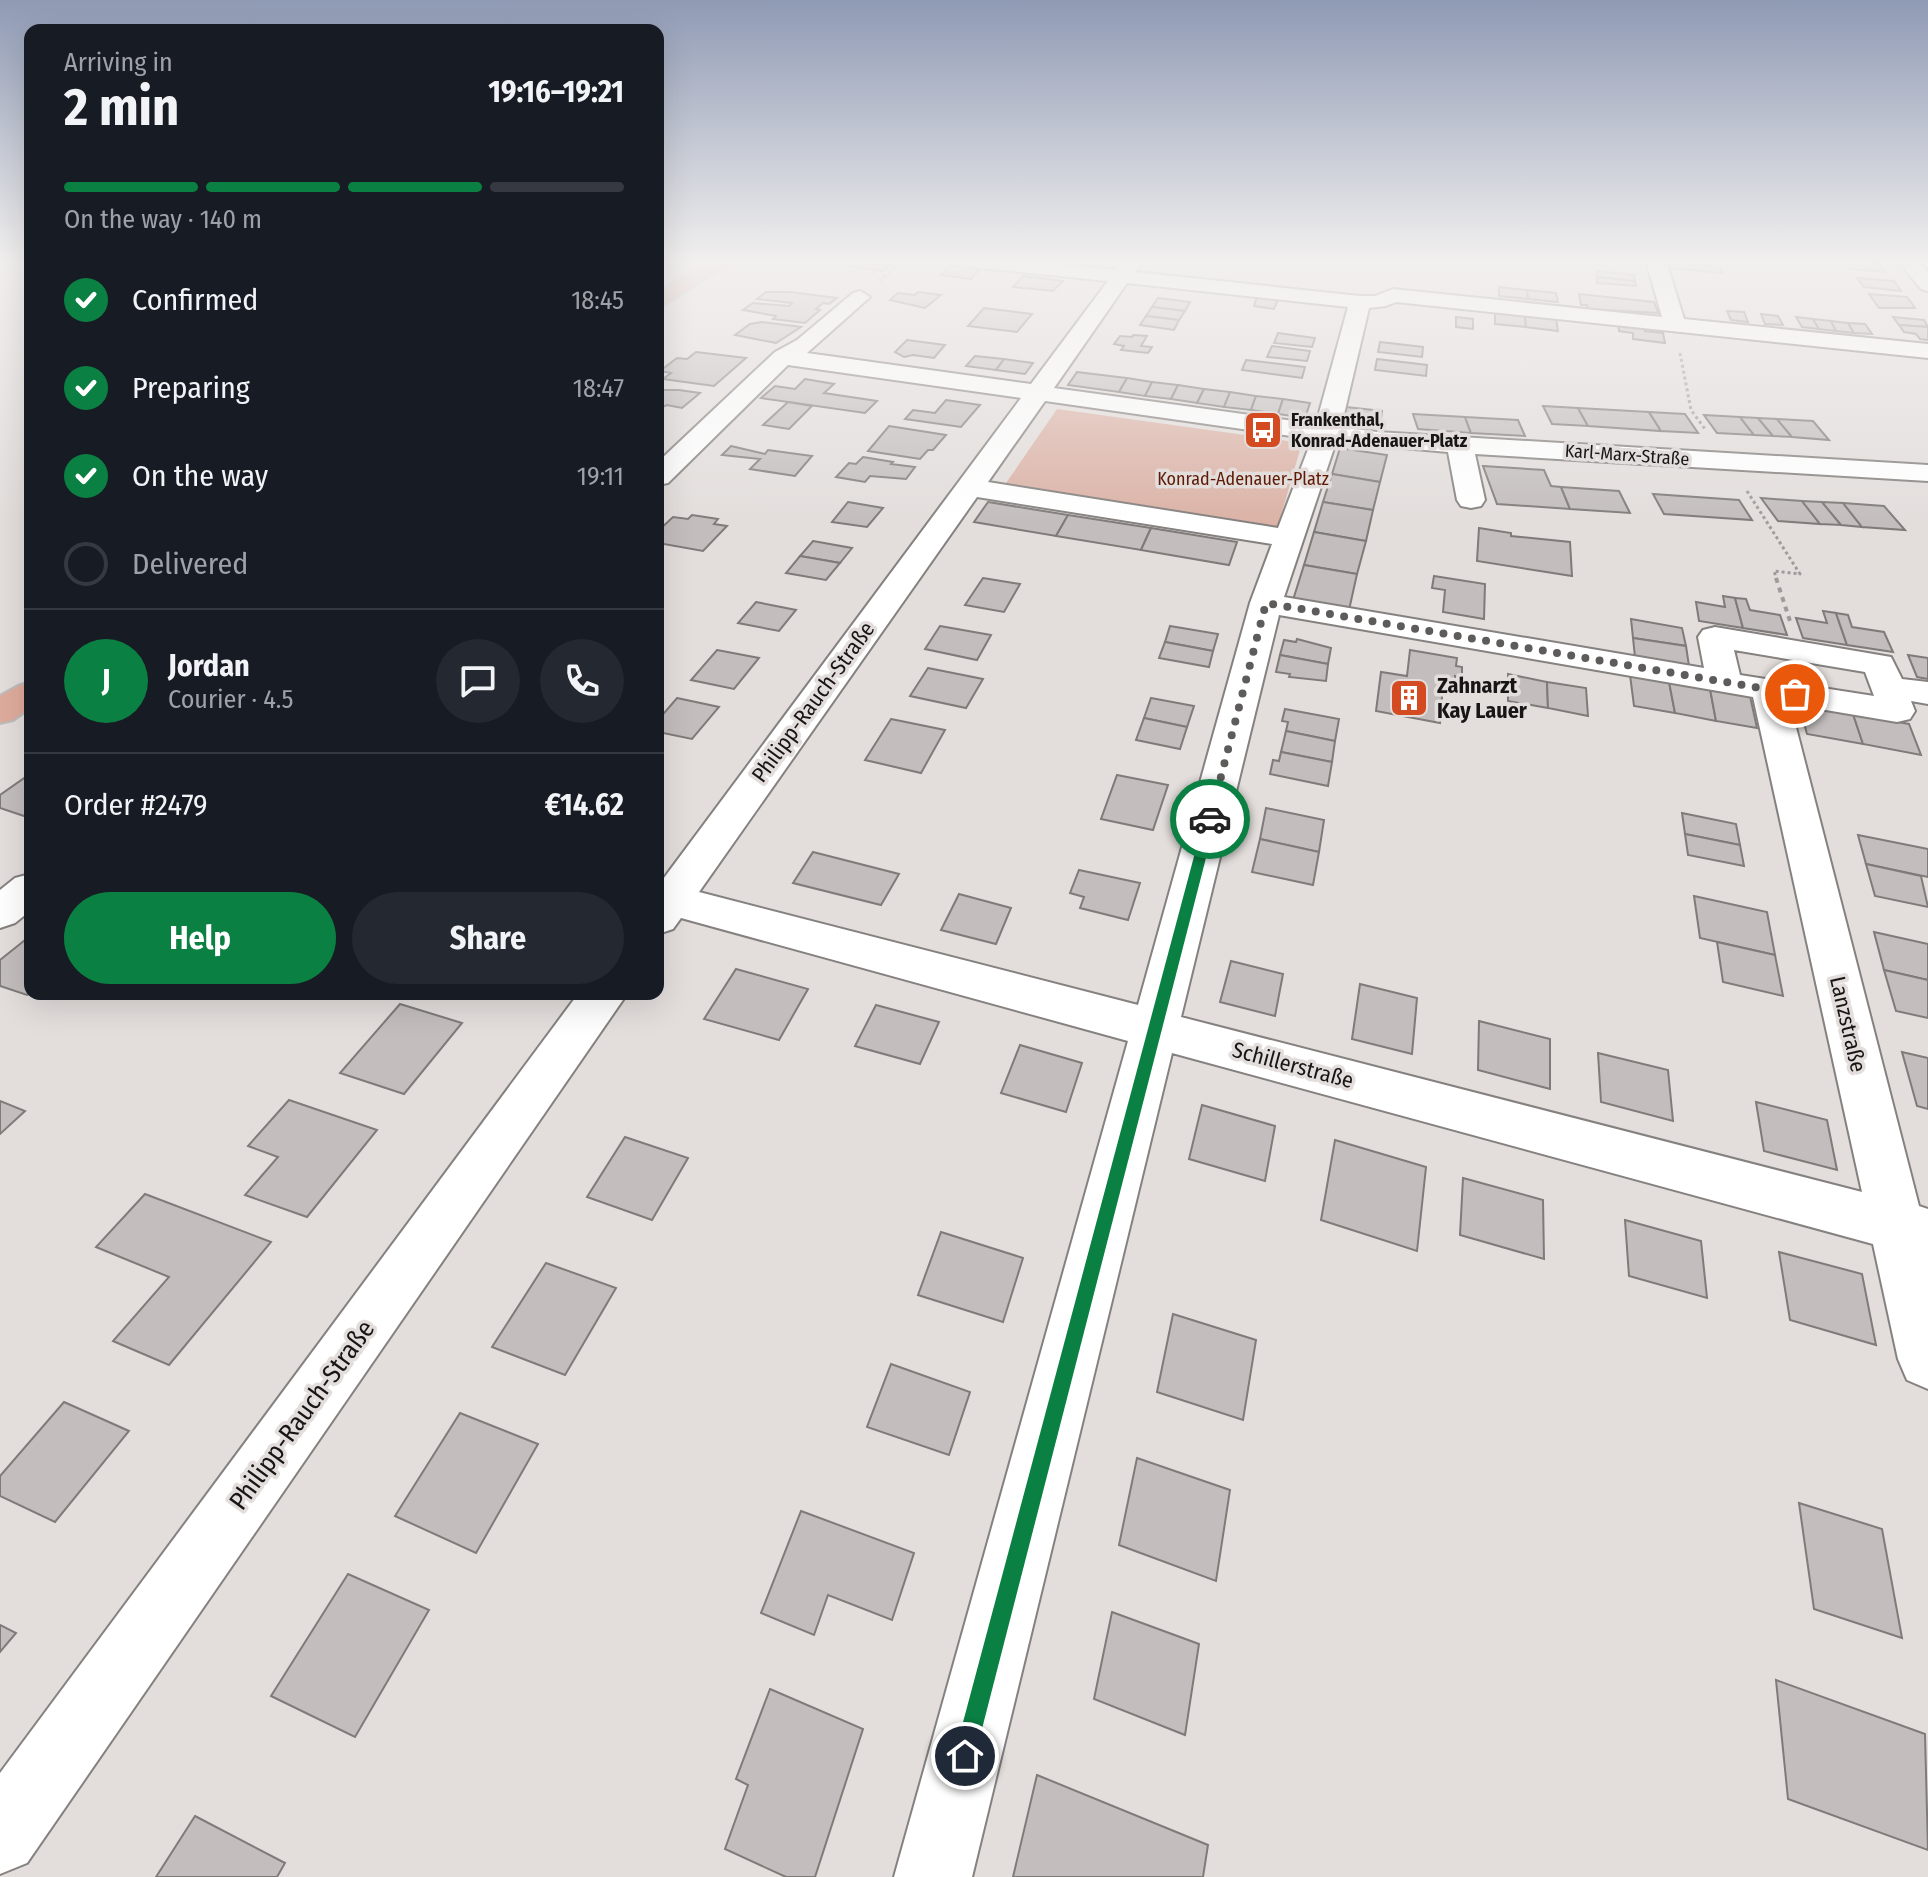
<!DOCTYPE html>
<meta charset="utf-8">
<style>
body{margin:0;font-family:"Fira Sans Condensed",sans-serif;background:#242831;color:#f1f3f6;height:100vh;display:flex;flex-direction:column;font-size:30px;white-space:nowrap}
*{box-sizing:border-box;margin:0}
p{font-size:26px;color:#9ea1a6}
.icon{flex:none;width:44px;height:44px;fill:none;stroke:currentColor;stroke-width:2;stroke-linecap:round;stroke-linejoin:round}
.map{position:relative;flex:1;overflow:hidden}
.sheet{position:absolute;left:24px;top:24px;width:640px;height:976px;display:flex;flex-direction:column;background:#171b24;border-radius:16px;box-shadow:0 8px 32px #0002}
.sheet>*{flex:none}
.pin{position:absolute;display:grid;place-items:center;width:68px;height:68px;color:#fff;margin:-34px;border:4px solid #fff;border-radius:50%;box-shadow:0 2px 8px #0007}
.courier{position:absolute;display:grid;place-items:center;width:80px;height:80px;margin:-40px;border:6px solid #0b8043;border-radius:50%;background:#fff;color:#222;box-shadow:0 2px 10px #0007}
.headline em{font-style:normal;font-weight:700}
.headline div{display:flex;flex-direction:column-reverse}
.headline{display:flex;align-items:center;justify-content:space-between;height:136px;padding:0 40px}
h1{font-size:52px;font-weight:700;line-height:60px}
.bar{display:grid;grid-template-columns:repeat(4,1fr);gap:12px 8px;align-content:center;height:96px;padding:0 40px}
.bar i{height:10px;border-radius:6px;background:#363941}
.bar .on{background:#0b8043}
.bar p{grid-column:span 4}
.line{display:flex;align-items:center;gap:20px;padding:0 40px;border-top:2px solid #363941}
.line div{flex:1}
.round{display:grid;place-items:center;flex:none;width:84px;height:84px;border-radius:42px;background:#242831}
ol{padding:0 40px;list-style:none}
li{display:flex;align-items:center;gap:24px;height:88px}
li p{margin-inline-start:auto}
li .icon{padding:8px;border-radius:50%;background:#0b8043;color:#fff;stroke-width:4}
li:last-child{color:#9ea1a6}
li i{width:44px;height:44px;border:4px solid #363941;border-radius:50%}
.primary-button{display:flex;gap:16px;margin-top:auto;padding:16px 40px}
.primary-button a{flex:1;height:92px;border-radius:48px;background:#0b8043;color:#fff;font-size:32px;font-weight:700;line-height:92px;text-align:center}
.primary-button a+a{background:#242831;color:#f1f3f6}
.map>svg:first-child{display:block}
.green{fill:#dbb2a6}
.building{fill:#c3bebd;stroke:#7f7b79;stroke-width:2}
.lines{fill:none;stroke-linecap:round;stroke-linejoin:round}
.minor-casing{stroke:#85817f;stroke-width:4}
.major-casing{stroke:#bebdbd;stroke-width:4}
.path-far1{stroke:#9f9b9a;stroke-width:3;stroke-dasharray:3 3;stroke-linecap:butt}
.path{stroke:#9f9b9a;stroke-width:4;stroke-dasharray:5 5;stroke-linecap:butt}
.minor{fill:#fff;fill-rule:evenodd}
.major{fill:#deac9d;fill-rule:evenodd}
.route{fill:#0b8043}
.done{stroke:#5e5b5b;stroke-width:8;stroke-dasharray:0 14.4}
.labels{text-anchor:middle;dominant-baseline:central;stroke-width:7;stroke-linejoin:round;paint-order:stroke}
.far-poi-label{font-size:18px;font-weight:bold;fill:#171515;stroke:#e3dedc;text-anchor:start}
.far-street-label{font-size:18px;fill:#171515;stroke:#e3dedc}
.far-park-label{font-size:18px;fill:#5e1a05;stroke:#e3dedc}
.poi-label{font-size:22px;font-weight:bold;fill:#171515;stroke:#e3dedc;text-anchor:start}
.street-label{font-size:22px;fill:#171515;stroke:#e3dedc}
.near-street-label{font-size:26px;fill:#171515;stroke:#e3dedc}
</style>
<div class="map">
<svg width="1928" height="1877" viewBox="0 0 1928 1877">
<rect width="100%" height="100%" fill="#e3dedc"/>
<polygon class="green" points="1057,409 1302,443 1277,529 1004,486"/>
<g class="building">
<polygon points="854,261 894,261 883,271 848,266"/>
<polygon points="1668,261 1718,262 1722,273 1670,268"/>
<polygon points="1845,261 1879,263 1886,272 1850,269"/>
<polygon points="950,266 980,269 971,279 941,275"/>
<polygon points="1596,271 1634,275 1635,281 1597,277"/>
<polygon points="1023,276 1063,281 1053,291 1013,287"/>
<polygon points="1597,277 1635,281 1636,286 1597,283"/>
<polygon points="1857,278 1894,281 1901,291 1864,287"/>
<polygon points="1499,287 1527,290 1528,299 1499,296"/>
<polygon points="1527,290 1556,293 1558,302 1528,299"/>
<polygon points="766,292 790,292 837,298 829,304 823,303 816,309 820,310 805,323 773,319 776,316 743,310 753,303 789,306 792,303 757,299"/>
<polygon points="918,292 941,295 925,308 890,300 898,293 915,295"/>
<polygon points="1258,294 1279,297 1274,309 1254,306"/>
<polygon points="1579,294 1654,302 1658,313 1588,309 1587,305 1581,305"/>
<polygon points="1869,294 1907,297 1915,308 1879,308"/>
<polygon points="1158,298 1190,302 1185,311 1152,307"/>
<polygon points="1152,307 1185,311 1179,320 1146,316"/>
<polygon points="984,308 1032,314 1017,332 968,326"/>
<polygon points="1727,311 1744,312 1748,322 1731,320"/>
<polygon points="1495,313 1525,316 1526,327 1495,324"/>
<polygon points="1761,314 1778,316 1783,325 1765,324"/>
<polygon points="1146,316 1179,320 1174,330 1140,325"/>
<polygon points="1525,316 1556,319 1558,331 1526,327"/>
<polygon points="1456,317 1473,319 1473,329 1456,327"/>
<polygon points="1796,317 1813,319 1819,329 1802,327"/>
<polygon points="1893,317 1924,320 1928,327 1899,325"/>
<polygon points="1813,319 1831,321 1836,331 1819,329"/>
<polygon points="1831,321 1848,323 1854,333 1836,331"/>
<polygon points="762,322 801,327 776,343 735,335 750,324"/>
<polygon points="1618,322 1644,325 1645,331 1663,333 1665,343 1633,339 1633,333 1619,331"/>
<polygon points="1848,323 1865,324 1872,334 1854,333"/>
<polygon points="1899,325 1928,327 1928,340 1920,339 1916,334 1904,332"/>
<polygon points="1278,333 1315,338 1312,347 1274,343"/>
<polygon points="1133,335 1147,336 1141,346 1152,347 1148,353 1121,350 1124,346 1114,344 1120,336 1132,337"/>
<polygon points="907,340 945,345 934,358 913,355 904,357 895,352"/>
<polygon points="1380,342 1423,347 1422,357 1378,352"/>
<polygon points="1272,346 1310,351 1307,361 1267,357"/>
<polygon points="696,352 746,358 714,386 663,379 671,373 660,371 677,358 687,359"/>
<polygon points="975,356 1004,359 996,370 966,366"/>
<polygon points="1004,359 1033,363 1025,374 996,370"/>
<polygon points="1377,359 1427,365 1426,376 1375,370"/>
<polygon points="1246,360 1305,367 1302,378 1242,370"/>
<polygon points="1077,372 1127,378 1119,392 1068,385"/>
<polygon points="1127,378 1152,382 1145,396 1119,392"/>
<polygon points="805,379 834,384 824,393 877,401 865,413 761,398 775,386 795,389"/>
<polygon points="1152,382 1178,385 1171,399 1145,396"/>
<polygon points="1178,385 1204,389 1197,403 1171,399"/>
<polygon points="1204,389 1230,392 1224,407 1197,403"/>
<polygon points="660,390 679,390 700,393 682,408 667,405 658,409"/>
<polygon points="1230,392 1256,396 1251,410 1224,407"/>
<polygon points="1256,396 1283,399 1278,414 1251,410"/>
<polygon points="1283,399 1310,403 1305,418 1278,414"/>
<polygon points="946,400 980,405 961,427 905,419 913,410 935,413"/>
<polygon points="788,402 812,406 789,429 763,425"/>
<polygon points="1543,406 1578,408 1588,426 1552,424"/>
<polygon points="1346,407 1382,411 1380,427 1344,423"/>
<polygon points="1578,408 1649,412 1661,431 1588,426"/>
<polygon points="1649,412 1685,414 1698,433 1661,431"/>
<polygon points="1413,414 1465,417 1471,433 1418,429"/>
<polygon points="1704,415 1740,417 1754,435 1717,433"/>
<polygon points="1465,417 1518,420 1525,436 1471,433"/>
<polygon points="1740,417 1758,418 1773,436 1754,435"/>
<polygon points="1758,418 1777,419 1792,437 1773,436"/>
<polygon points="1777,419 1813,421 1829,440 1792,437"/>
<polygon points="889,426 946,435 933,450 928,450 920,459 868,451"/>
<polygon points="731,446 765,454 768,450 812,456 795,476 750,469 760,459 722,455"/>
<polygon points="1340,448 1387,455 1380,482 1332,474"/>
<polygon points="863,457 893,462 891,464 915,467 906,479 870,476 865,482 836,477 849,463 856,464"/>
<polygon points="1483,466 1544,470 1551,486 1561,487 1570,509 1497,504"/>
<polygon points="1332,474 1380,482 1373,510 1323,502"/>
<polygon points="1561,487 1619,491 1630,513 1570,509"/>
<polygon points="1653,494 1739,500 1752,520 1664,514"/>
<polygon points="1761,498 1802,501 1820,524 1778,521"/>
<polygon points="1802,501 1822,502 1841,525 1820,524"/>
<polygon points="848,502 883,508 867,527 832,522"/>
<polygon points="988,502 1068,515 1056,536 974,522"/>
<polygon points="1323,502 1373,510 1366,541 1314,532"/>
<polygon points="1822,502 1843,503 1862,527 1841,525"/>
<polygon points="1843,503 1884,506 1905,530 1862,527"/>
<polygon points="692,515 718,519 714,524 727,526 703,551 658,543 658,531 673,517 688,519"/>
<polygon points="1068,515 1151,528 1141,550 1056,536"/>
<polygon points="1151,528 1237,542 1229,565 1141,550"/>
<polygon points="1479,528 1511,533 1511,536 1570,542 1572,576 1477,561"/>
<polygon points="1314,532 1366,541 1357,574 1304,565"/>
<polygon points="813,541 852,548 840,563 800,556"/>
<polygon points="800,556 840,563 826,580 786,573"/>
<polygon points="1304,565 1357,574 1349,610 1293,600"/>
<polygon points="1434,576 1485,584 1484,619 1443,612 1445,590 1432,588"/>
<polygon points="983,578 1020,584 1004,612 965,605"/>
<polygon points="1723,596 1735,598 1743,628 1699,621 1696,602 1725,607"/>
<polygon points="1735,598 1746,599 1750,610 1780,615 1787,635 1743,628"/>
<polygon points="756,602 796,610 779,631 738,623"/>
<polygon points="1823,611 1836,613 1847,645 1803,638 1796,618 1827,623"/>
<polygon points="1836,613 1848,615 1852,627 1884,632 1893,652 1847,645"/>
<polygon points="1631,619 1682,628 1686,646 1633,638"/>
<polygon points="940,626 991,635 977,660 925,649"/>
<polygon points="1170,626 1218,634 1213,651 1165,642"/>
<polygon points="1633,638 1686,646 1689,666 1635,657"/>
<polygon points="1297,639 1331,648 1328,664 1280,655 1284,640 1296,642"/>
<polygon points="1165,642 1213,651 1209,667 1159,658"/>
<polygon points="717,650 759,658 734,689 691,680"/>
<polygon points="1410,650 1457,658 1456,666 1462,667 1462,677 1455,676 1455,685 1443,683 1440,723 1376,711 1381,672 1407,676"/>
<polygon points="1280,655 1328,664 1326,681 1289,677 1290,674 1276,672"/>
<polygon points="1908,655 1928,658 1928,679 1917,677"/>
<polygon points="928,668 983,679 966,708 910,696"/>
<polygon points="1508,674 1547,682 1548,708 1508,701"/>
<polygon points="1630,675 1669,682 1675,713 1634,706"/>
<polygon points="1547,682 1586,688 1588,716 1548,708"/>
<polygon points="1669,682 1710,689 1716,721 1675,713"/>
<polygon points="1710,689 1750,696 1757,728 1716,721"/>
<polygon points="677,698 719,707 692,739 658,732 658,720"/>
<polygon points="1151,698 1194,706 1187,727 1144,718"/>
<polygon points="1799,705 1853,714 1863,744 1807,734"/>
<polygon points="1285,709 1339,719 1335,741 1286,731 1288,722 1282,721"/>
<polygon points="1853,714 1909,724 1921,755 1863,744"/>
<polygon points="1144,718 1187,727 1180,749 1136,740"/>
<polygon points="891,719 945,730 921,773 865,760"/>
<polygon points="1286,731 1335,741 1332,762 1281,752"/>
<polygon points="1281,752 1332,762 1328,786 1270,774 1273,760 1279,761"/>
<polygon points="30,774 30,818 0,808 0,795"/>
<polygon points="1117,775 1168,785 1153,830 1101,819"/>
<polygon points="1266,808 1324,820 1319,852 1260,839"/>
<polygon points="1682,813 1736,824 1740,845 1685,834"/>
<polygon points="1685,834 1740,845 1744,866 1688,855"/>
<polygon points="1858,835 1928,849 1928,877 1866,864"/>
<polygon points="1260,839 1319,852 1313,885 1252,872"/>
<polygon points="813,852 899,874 881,905 793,883"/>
<polygon points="1866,864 1921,876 1928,907 1875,896"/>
<polygon points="1079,870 1140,883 1128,920 1080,908 1084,897 1070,893"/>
<polygon points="959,894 1011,908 996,944 941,930"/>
<polygon points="1694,896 1767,912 1775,955 1700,938"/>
<polygon points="1874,932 1928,944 1928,980 1884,970"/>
<polygon points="30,936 30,993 27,995 0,986 0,960"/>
<polygon points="1717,942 1775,955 1783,996 1723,982"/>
<polygon points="1231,961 1283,974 1275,1016 1220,1002"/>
<polygon points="736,969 808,989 779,1040 704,1019"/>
<polygon points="1884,970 1928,980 1928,1018 1896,1011"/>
<polygon points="1360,984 1417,998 1412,1054 1352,1039"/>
<polygon points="400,1004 462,1023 404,1094 340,1073"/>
<polygon points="876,1005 939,1022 920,1064 855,1046"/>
<polygon points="1479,1021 1550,1039 1550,1089 1478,1070"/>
<polygon points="1020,1045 1082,1063 1066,1112 1001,1093"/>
<polygon points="1902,1052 1928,1058 1928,1109 1917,1106"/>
<polygon points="1598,1053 1668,1070 1673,1121 1601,1102"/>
<polygon points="289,1100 377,1130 307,1217 245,1195 278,1157 248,1146"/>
<polygon points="0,1101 25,1111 0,1134"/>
<polygon points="1756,1102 1827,1120 1837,1170 1764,1151"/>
<polygon points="1202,1105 1275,1126 1265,1181 1189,1159"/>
<polygon points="625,1137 688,1158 652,1220 587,1197"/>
<polygon points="1335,1140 1426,1167 1417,1251 1321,1220"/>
<polygon points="1463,1178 1543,1200 1544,1259 1460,1235"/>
<polygon points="145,1194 271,1242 169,1365 113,1341 169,1277 96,1247"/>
<polygon points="1625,1220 1701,1241 1707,1298 1629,1276"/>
<polygon points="941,1232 1023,1258 1003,1322 918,1295"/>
<polygon points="1779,1252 1862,1274 1876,1345 1790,1320"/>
<polygon points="546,1263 616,1288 565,1375 492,1347"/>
<polygon points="1173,1314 1256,1340 1243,1420 1157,1392"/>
<polygon points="891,1364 970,1392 949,1455 867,1427"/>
<polygon points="64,1402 129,1431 55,1522 0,1496 0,1476"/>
<polygon points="460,1413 538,1444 476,1553 395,1516"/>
<polygon points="1137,1458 1230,1490 1216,1581 1119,1545"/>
<polygon points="1799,1503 1882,1529 1902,1638 1814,1609"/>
<polygon points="801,1511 914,1553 892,1620 828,1595 814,1635 761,1613"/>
<polygon points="348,1574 429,1610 355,1737 271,1696"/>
<polygon points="1112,1612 1199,1644 1185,1735 1094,1699"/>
<polygon points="0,1625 16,1633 0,1652"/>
<polygon points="1776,1680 1925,1734 1928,1850 1788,1799"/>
<polygon points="770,1689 863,1729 815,1877 786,1877 725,1849 748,1785 736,1779"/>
<polygon points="1037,1775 1208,1845 1203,1877 1013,1877"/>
<polygon points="195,1816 285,1863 277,1877 156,1877"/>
</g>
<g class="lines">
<g class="minor-casing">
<g id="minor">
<path d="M962,261h65l89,9 7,-9h20l-8,11 225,24h15l18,-7 269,28 -16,-56h20l18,58 244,25v14l-532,-56 -10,4 -17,2 -28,119 36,5 551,33v16l-453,-27 10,46 -4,6 -10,2 -10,-2 -4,-6 -9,-48 -112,-10 -52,155 420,71 -6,-31 5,-7 12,-3 176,30 11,22 26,3v22l-17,-3 4,10 -5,8 -13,3 -107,-18 129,502 9,3v180l-21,-9 -9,-21 -25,-115 -701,-191 -200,824h-78l234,-836 -447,-123 -8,11 -15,5v-52h3l360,-484 -233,-33 -120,118 -10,2v-23l117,-110 22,-12 56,-47 7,-2 10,6 -63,56 224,31 77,-103 -136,-14zM1127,283l221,24 -32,117 -262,-36zM1045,401l267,38 -34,89 -290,-46zM977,497l295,47 -22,59 -112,402 -439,-113zM1279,615l474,82 109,495 -681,-175zM1734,650l131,22 9,24 -134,-21z"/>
<polygon points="1898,261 1918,261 1928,272 1928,291 1921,289"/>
<polygon points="30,874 30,911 15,923 0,928 0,890 15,878"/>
<polygon points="578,994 627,994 27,1863 0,1874 0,1773"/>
</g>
</g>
<g class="major-casing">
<g id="major">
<polygon points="710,261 734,261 658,308 658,293"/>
<polygon points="30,682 30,708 13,720 0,723 0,696 18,686"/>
</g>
</g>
<g class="path-far1">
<polyline points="879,281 902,261"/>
<polyline points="1680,353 1691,410 1705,429"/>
<polyline points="1747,491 1800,574 1774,571 1777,580"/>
</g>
<polyline class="path" points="1776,578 1790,621"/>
<use href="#minor" class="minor"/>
<use href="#major" class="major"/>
</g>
<linearGradient id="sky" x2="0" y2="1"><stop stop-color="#8f9ab4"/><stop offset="0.5" stop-color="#f2f0ef"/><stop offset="1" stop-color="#f2f0ef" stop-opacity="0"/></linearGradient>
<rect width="1928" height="524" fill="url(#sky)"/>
<polygon class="route" points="1210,815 1216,819 975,1756 972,1763 965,1767 957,1763 954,1756 1204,819"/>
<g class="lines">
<polyline class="done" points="1210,819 1266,603 1795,694"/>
</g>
<defs>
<g id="bus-square" transform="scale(2)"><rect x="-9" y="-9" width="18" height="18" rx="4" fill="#d44b21" stroke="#e3dedc"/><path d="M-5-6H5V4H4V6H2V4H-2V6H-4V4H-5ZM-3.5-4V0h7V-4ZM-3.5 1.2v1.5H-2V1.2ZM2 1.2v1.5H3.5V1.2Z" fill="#fff"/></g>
<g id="building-square" transform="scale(2)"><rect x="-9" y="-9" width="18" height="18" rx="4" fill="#d44b21" stroke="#e3dedc"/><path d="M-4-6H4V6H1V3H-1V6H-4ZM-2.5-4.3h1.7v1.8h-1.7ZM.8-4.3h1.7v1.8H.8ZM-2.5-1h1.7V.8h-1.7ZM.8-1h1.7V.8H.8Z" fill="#fff"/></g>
</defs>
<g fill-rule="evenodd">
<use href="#bus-square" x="1263" y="430"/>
<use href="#building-square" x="1409" y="698"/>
</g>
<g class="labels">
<g class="far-poi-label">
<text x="1291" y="420">Frankenthal,<tspan x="1291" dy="21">Konrad-Adenauer-Platz</tspan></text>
</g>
<g class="far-street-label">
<text transform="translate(1627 455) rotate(4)">Karl-Marx-Straße</text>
</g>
<g class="far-park-label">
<text x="1243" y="479">Konrad-Adenauer-Platz</text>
</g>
<g class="poi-label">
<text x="1437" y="685">Zahnarzt<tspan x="1437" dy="25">Kay Lauer</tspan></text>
</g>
<g class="street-label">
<text transform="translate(813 702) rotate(-54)">Philipp-Rauch-Straße</text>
<text transform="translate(1848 1024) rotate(77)">Lanzstraße</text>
<text transform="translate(1293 1065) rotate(15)">Schillerstraße</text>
</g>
<g class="near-street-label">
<text transform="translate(302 1415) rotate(-54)">Philipp-Rauch-Straße</text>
</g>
</g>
</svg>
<div class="pin" style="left:1795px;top:694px;background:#ea580c"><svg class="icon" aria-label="bag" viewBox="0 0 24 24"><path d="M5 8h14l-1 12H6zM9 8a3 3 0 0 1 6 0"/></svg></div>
<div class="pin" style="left:965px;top:1756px;background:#1f2937"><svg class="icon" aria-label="home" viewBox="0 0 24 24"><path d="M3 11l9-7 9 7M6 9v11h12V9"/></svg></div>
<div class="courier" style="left:1210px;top:819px"><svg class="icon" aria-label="car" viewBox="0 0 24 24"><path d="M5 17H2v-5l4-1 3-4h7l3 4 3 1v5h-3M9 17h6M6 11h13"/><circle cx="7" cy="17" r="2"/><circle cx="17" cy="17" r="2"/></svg></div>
<section class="sheet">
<div class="headline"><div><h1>2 min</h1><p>Arriving in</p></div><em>19:16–19:21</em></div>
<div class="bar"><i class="on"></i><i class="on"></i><i class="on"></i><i></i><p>On the way · 140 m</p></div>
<ol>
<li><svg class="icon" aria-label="check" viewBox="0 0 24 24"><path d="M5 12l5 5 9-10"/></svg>Confirmed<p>18:45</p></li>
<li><svg class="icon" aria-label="check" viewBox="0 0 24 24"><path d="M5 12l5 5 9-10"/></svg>Preparing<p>18:47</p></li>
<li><svg class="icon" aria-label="check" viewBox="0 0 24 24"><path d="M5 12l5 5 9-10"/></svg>On the way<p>19:11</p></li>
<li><i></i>Delivered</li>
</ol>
<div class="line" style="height:144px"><b class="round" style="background:#0b8043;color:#fff">J</b><div><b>Jordan</b><p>Courier · 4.5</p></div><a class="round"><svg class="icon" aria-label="chat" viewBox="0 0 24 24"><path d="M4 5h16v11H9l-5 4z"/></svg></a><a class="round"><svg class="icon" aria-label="phone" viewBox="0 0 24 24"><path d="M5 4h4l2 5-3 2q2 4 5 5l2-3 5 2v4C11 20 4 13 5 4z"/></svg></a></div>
<div class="line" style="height:104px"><div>Order #2479</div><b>€14.62</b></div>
<div class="primary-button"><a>Help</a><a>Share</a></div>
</section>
</div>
